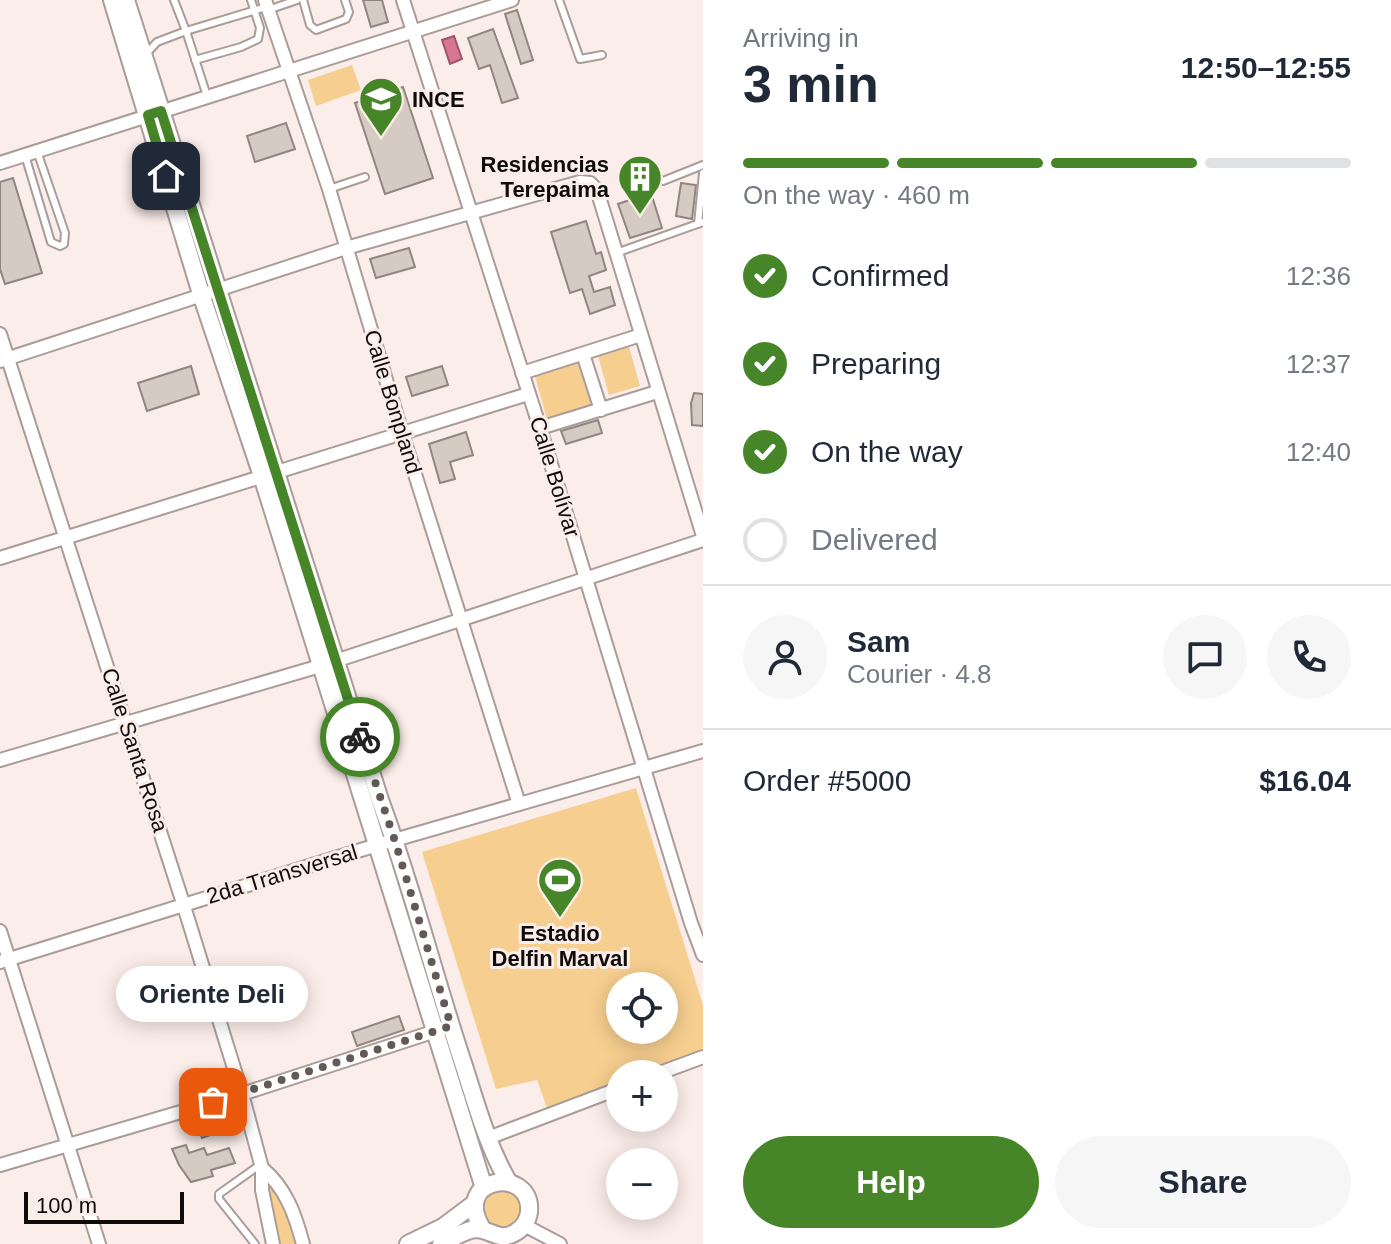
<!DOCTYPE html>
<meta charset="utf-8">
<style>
body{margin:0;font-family:Arial,sans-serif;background:#f6f6f7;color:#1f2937;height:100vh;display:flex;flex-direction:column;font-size:30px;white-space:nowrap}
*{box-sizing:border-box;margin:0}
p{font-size:26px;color:#747a83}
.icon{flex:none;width:44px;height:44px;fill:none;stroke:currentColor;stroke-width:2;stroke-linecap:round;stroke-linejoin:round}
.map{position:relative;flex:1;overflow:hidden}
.details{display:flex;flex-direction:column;background:#fff;width:688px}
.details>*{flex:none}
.controls{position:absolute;left:606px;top:972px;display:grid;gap:16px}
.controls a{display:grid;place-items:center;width:72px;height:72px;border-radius:50%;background:#fff;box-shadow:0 4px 20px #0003;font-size:40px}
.scale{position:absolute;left:24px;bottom:20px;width:160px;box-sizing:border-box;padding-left:8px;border:4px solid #0f0b0a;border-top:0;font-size:22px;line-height:28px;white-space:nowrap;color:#0f0b0a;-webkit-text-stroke:6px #fbede9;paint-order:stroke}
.pin{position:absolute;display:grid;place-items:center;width:68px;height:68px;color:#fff;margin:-34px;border-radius:16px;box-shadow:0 4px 12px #0006}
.courier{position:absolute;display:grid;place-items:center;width:80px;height:80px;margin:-40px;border:6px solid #468628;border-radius:50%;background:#fff;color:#222;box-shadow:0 2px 10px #0007}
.bubble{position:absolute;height:56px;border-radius:28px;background:#fff;box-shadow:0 4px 20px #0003;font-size:26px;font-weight:800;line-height:56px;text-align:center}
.headline em{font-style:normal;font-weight:800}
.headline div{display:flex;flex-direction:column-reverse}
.headline{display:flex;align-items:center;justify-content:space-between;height:136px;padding:0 40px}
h1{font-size:52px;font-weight:800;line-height:60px}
.bar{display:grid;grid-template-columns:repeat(4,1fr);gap:12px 8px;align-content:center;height:96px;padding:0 40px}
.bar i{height:10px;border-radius:6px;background:#e0e1e3}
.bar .current{background:#468628}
.bar p{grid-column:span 4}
.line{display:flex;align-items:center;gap:20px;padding:0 40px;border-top:2px solid #e0e1e3}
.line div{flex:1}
.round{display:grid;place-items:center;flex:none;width:84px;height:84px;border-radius:42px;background:#f6f6f7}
ol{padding:0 40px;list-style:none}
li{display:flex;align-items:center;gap:24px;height:88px}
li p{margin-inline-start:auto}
li .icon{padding:8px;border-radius:50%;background:#468628;color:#fff;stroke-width:4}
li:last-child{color:#747a83}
li i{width:44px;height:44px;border:4px solid #e0e1e3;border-radius:50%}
.action{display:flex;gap:16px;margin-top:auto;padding:16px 40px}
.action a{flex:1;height:92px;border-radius:48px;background:#468628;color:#fff;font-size:32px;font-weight:800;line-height:92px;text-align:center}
.action a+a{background:#f6f6f7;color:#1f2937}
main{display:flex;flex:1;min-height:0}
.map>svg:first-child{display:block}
.green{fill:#f6ce8f;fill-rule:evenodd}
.water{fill:#d97594;stroke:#9c556b;stroke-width:2}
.building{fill:#d5cbc3;stroke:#90867f;stroke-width:2}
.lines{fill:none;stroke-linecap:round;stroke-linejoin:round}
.lane-casing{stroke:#aa9d99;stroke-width:10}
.street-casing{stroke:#aa9d99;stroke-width:16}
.secondary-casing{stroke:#aa9d99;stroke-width:20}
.lane{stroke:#fff;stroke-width:6}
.street{stroke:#fff;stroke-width:12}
.secondary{stroke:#fff;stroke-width:16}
.done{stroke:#625a58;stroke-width:8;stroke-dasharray:0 14.4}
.route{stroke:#468628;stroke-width:10}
.labels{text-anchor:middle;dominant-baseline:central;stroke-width:6;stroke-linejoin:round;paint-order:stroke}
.poi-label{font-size:22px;font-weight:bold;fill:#0f0b0a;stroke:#fbede9;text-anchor:start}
.street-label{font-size:22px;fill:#0f0b0a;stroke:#fbede9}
</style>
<main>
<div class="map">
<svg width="703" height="1244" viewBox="0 0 703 1244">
<rect width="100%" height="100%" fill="#fbede9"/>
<g class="green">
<polygon points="352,65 361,90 316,106 308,80"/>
<polygon points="629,347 640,386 609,395 598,356"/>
<polygon points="578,360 592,406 547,419 534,373"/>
<path d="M636,788l67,217v44l-67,25h-16v6l-73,28 -10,-28 -41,9 -74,-237zM620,986h44v44h-44z"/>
<polygon points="276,1184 301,1244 275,1244 268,1187"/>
<circle cx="502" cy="1209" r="21"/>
</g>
<polygon class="water" points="454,36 462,59 450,64 442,40"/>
<g class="building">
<polygon points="363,0 382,0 388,22 371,27"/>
<polygon points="517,10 533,60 521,64 505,14"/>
<polygon points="493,29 518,98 502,103 490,65 479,69 468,38"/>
<polygon points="403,87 433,178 385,194 355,103"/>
<polygon points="286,123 295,149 255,162 247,136"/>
<polygon points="13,178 42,273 5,284 0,269 0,182"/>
<polygon points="681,183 696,185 692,219 676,216"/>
<polygon points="651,193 662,228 630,238 618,204"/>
<polygon points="586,221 596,254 601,252 606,270 589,276 594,292 610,287 615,305 590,314 582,289 570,293 551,232"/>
<polygon points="409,248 415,267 376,278 370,259"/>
<polygon points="191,366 199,394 147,411 138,383"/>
<polygon points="442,366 448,385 412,396 406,377"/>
<polygon points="694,393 703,394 703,426 692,425 691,403"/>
<polygon points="598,420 602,433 566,444 561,431"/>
<polygon points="466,432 473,455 450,462 455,479 440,483 429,444"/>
<polygon points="399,1016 404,1030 357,1046 352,1032"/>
<polygon points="227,1108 233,1127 202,1138 195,1117"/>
<polygon points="186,1145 189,1153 204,1148 207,1155 229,1148 235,1163 211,1170 213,1176 191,1182 179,1165 172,1149"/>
</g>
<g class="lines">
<g class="lane-casing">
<g id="lane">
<polyline points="174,0 186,31 266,7"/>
<polyline points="303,0 310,25 316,30 346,19 349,12 345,0"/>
<polyline points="559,0 580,59 602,55"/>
<polyline points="268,10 297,0"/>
<polyline points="146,54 157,42 186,31 207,96"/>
<polyline points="195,60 241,47 258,39 260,28 251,0"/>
<polyline points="25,155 51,242 60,246 64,244 65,233 37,151"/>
<polyline points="663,181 703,165"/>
<polyline points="329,189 365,177"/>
<polyline points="698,224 703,173"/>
<polyline points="616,253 703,222"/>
<polyline points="255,1244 219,1199 219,1194 261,1164"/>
</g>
</g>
<g class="street-casing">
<g id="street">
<polyline points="265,0 329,189 402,433 519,804"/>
<polyline points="403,0 540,428 691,923 703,955"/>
<polyline points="0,163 512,0"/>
<polyline points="0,334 183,903 242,1094 262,1168 262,1190 273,1244"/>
<polyline points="583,354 601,410"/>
<polyline points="0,361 346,248 580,182 590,183 597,190 703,536"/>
<polyline points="522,373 641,335"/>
<polyline points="540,428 657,392"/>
<polyline points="0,558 528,394"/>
<polyline points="0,760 320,666 703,540"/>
<polyline points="0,931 99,1244"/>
<polyline points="0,962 377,845 703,751"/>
<polyline points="657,1074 703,1057"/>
<polyline points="488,1138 620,1088"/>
<polyline points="0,1165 242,1094 451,1026"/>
<path d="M262,1168c24,20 33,46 41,76"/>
<polyline points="524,1225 560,1244"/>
</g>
</g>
<g class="secondary-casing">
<g id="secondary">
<polyline points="112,0 202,297 262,476 484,1188"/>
<path d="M126,0l254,800c32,86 54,176 83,263 13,40 24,82 46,120"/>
<polyline points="408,1244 443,1227 475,1203"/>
<path d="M441,1244c10,-5 24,-14 34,-15 16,0 25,14 41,3 7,-4 12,-12 13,-20 4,-47 -80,-36 -46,18"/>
</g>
</g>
<use href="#lane" class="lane"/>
<use href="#street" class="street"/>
<use href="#secondary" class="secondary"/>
</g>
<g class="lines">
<polyline class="done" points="213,1102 451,1026 395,841 360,737"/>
<polyline class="route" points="166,176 148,115 161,111 360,737"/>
</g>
<defs>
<g id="university-pin" transform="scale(2.3)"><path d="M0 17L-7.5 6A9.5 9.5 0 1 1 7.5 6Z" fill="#468628" stroke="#fbede9"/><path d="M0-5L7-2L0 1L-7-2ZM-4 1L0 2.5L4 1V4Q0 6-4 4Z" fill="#fff"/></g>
<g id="building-pin" transform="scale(2.3)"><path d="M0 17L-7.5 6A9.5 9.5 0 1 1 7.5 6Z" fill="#468628" stroke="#fbede9"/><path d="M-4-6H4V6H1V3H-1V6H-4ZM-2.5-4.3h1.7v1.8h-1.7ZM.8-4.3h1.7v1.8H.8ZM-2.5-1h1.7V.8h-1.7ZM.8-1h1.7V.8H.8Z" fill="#fff"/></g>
<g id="stadium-pin" transform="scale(2.3)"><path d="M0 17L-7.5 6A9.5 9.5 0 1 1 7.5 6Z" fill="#468628" stroke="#fbede9"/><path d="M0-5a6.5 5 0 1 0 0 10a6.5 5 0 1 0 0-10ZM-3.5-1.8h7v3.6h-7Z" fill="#fff"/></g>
</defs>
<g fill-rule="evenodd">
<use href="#university-pin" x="381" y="99"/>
<use href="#building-pin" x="640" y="177"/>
<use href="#stadium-pin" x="560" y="880"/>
</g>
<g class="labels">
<g class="poi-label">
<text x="412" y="99">INCE</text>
<text x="609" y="164" text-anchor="end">Residencias<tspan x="609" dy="25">Terepaima</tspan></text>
<text x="560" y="933" text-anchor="middle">Estadio<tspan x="560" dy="25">Delfin Marval</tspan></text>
</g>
<g class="street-label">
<text transform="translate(393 402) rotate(73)">Calle Bonpland</text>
<text transform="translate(555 477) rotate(73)">Calle Bolívar</text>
<text transform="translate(135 750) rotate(72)">Calle Santa Rosa</text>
<text transform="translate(282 874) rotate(-17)">2da Transversal</text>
</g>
</g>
</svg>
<div class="controls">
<a><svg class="icon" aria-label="locate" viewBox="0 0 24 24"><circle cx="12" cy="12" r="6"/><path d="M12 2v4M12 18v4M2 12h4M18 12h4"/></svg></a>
<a>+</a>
<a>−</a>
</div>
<div class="scale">100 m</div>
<div class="pin" style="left:213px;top:1102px;background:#ea580c"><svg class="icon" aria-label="bag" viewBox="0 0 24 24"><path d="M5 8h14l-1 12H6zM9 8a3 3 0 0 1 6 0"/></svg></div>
<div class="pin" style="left:166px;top:176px;background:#1f2937"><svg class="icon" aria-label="home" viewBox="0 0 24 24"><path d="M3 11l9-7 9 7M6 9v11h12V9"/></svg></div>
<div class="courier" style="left:360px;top:737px"><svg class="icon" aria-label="bike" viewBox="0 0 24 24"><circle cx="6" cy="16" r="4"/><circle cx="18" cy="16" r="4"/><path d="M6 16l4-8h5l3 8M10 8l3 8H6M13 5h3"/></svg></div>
<div class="bubble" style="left:116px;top:966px;width:192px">Oriente Deli</div>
</div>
<section class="details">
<div class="headline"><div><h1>3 min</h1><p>Arriving in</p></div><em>12:50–12:55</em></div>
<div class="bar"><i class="current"></i><i class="current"></i><i class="current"></i><i></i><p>On the way · 460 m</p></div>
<ol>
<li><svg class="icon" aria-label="check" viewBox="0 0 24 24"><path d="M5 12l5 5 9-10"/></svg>Confirmed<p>12:36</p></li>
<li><svg class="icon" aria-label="check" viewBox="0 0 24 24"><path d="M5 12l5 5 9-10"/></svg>Preparing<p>12:37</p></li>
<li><svg class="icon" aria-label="check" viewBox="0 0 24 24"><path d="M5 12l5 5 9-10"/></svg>On the way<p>12:40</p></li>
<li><i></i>Delivered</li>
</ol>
<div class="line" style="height:144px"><a class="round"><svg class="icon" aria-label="person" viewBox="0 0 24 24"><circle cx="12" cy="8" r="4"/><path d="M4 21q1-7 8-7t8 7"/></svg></a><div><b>Sam</b><p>Courier · 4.8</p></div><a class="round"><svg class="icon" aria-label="chat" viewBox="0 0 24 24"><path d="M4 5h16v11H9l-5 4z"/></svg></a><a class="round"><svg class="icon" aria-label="phone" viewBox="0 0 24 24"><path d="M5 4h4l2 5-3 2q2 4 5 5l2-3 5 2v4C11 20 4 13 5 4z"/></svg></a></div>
<div class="line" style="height:104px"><div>Order #5000</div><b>$16.04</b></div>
<div class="action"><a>Help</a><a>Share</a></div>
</section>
</main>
